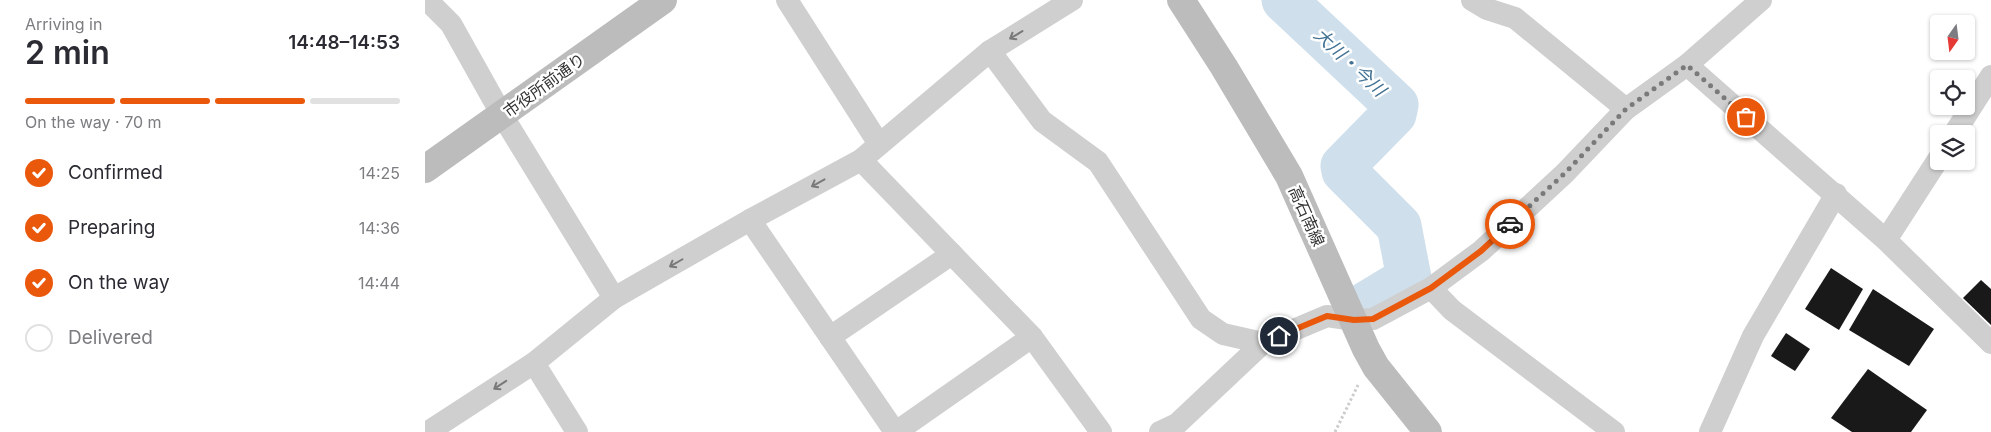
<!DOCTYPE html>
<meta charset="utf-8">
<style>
body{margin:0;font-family:Inter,"Noto Sans JP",sans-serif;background:#f7f7f7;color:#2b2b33;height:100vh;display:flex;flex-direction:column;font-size:19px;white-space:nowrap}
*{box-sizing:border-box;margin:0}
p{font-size:16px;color:#7c7c81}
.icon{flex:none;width:28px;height:28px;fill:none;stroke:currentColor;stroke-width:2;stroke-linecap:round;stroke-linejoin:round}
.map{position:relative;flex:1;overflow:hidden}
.side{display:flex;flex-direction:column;background:#fff;width:425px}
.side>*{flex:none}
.needle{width:32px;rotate:194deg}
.controls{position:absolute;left:1505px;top:15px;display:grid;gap:10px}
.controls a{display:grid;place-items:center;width:45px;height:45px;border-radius:5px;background:#fff;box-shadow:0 1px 4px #0004;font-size:25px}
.pin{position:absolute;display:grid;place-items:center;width:42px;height:42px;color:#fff;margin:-21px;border:2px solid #fff;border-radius:50%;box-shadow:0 1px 5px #0007}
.courier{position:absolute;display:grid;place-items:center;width:50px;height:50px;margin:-25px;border:4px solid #ea580c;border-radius:50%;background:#fff;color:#222;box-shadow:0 1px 6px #0007}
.overview em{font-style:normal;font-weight:600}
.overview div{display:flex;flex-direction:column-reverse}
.overview{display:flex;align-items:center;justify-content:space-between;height:85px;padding:0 25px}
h1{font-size:32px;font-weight:600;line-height:38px}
.bar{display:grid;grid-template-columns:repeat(4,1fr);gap:8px 5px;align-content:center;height:60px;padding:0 25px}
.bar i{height:6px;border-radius:4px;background:#e1e1e2}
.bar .active{background:#ea580c}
.bar p{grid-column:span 4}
ol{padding:0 25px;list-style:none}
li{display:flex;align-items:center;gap:15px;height:55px}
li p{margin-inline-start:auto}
li .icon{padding:5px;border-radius:50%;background:#ea580c;color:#fff;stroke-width:4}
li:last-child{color:#7c7c81}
li i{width:28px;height:28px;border:2px solid #e1e1e2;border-radius:50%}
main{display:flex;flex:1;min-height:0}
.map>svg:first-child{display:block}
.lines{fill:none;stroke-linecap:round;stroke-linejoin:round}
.river{stroke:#cfe0ec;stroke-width:45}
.building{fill:#191919}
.path{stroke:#ccc;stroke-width:3;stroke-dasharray:2.5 2.5;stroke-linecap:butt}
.street{stroke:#cfcfcf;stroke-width:22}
.secondary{stroke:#bcbcbc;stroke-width:28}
.oneway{stroke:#797979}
.done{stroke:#7a7a7a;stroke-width:5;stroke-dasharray:0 9}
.route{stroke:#ea580c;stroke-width:6}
.labels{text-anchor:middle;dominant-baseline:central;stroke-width:5;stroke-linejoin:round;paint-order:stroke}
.street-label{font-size:16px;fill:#323232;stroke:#fff}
.water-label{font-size:18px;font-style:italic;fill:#417193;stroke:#fff}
</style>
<main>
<section class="side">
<div class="overview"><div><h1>2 min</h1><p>Arriving in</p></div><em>14:48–14:53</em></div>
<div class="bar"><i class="active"></i><i class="active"></i><i class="active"></i><i></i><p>On the way · 70 m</p></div>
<ol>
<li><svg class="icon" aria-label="check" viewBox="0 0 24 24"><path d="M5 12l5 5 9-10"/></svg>Confirmed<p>14:25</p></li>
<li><svg class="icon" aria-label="check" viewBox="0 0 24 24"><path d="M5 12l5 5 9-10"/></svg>Preparing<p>14:36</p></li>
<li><svg class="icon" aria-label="check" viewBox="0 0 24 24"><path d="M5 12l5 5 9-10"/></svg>On the way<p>14:44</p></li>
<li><i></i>Delivered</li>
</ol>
</section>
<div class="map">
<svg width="1566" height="432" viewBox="0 0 1566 432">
<rect width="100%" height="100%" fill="#fff"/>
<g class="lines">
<polyline class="river" points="859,0 971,105 969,114 918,166 919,171 974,226 984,278 941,304"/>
</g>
<g class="building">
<polygon points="1406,268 1438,289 1414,330 1380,309"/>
<polygon points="1556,280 1566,289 1566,325 1538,298"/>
<polygon points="1448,289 1509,329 1484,366 1424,330"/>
<polygon points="1361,333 1385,349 1370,371 1346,356"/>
<polygon points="1443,369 1502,410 1486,432 1427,432 1406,418"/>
</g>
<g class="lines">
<polyline class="path" points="910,432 933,385"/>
<g class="street">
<polyline points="2,0 26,24 77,115 189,298"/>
<polyline points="362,0 454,144"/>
<polyline points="1047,0 1062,9 1090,18 1201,109"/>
<polyline points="565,51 617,121 673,162 776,319 798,334 838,343"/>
<polyline points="1262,65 1461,240 1566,343"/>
<polyline points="1529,134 1566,76"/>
<polyline points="436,160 607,337 676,432"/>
<polyline points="325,220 470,432"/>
<polyline points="1461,240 1514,158"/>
<polyline points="1006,288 1027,310 1189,432"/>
<polyline points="405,337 527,254"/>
<polyline points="109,363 152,432"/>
<polyline points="3,432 109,363 189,298 325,220 436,160 565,51 647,0"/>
<polyline points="471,432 607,337"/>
<polyline points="735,432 752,424 838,343 902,316 929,320 948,319 1006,288 1056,251 1140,173 1201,109 1262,65 1336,0"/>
<polyline points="1285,432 1328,336 1411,194"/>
</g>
<g class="secondary">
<polyline points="756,0 799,67 864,176 941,349 951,367 1003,432"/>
<polyline points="0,169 238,0"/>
</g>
</g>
<defs><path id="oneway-shaft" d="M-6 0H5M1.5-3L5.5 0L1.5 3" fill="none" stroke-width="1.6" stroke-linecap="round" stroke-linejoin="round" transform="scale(1.25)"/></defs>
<g class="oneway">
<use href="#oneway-shaft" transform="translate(591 35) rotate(149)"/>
<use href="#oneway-shaft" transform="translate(393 183) rotate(151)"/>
<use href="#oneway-shaft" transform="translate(251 263) rotate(150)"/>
<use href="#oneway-shaft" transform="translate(75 385) rotate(147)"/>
</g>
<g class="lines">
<polyline class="done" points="1085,224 1140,173 1201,109 1262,65 1321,117"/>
<polyline class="route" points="854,336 902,316 929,320 948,319 1006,288 1056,251 1085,224"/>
</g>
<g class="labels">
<g class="street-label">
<text transform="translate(119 85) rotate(-36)">市役所前通り</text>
<text transform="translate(882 216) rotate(66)">高石南線</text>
</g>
<g class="water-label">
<text transform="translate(925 62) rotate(43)">大川・今川</text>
</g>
</g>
</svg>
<div class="controls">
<a><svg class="needle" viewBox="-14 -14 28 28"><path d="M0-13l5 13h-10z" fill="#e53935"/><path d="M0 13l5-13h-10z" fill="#7c7c81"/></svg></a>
<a><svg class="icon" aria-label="locate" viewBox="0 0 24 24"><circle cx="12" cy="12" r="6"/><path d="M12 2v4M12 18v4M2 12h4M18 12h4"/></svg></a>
<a><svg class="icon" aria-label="layers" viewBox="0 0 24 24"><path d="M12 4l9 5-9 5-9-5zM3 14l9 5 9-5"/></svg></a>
</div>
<div class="pin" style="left:1321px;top:117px;background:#ea580c"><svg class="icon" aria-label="bag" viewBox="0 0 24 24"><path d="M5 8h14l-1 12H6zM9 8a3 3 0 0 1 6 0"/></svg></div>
<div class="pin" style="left:854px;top:336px;background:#1f2937"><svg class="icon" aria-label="home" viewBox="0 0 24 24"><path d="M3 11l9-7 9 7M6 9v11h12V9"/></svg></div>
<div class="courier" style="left:1085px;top:224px"><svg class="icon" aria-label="car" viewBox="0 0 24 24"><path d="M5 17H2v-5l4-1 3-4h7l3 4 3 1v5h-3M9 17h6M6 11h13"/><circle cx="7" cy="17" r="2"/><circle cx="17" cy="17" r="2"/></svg></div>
</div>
</main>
